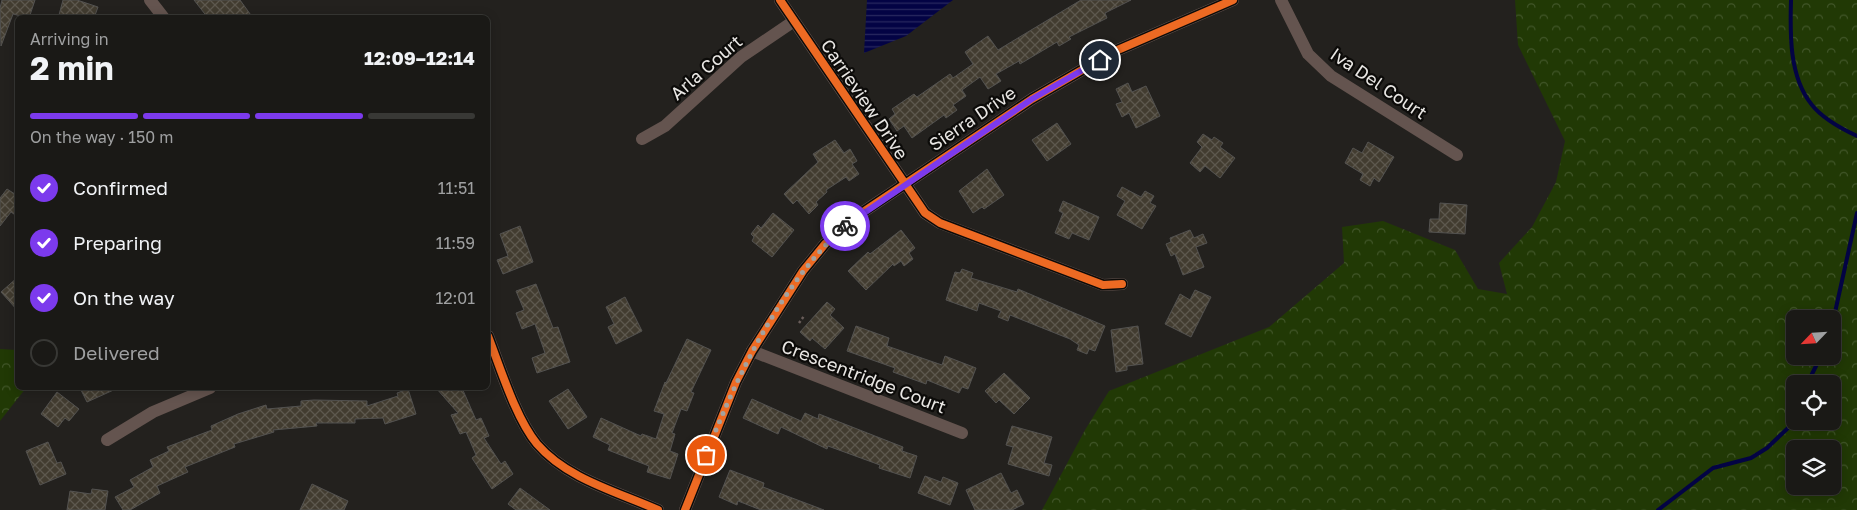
<!DOCTYPE html>
<meta charset="utf-8">
<style>
body{margin:0;font-family:"Golos Text",sans-serif;background:#23221f;color:#f1f3f6;height:100vh;display:flex;flex-direction:column;font-size:19px;white-space:nowrap}
*{box-sizing:border-box;margin:0}
p{font-size:16px;color:#9fa0a1}
.icon{flex:none;width:28px;height:28px;fill:none;stroke:currentColor;stroke-width:2;stroke-linecap:round;stroke-linejoin:round}
.map{position:relative;flex:1;overflow:hidden}
.panel{position:absolute;left:15px;top:15px;width:475px;height:375px;display:flex;flex-direction:column;background:#1a1916;border-radius:8px;box-shadow:0 2px 12px #0003,0 0 0 1px #383835}
.panel>*{flex:none}
.needle{width:32px;rotate:245deg}
.buttons{position:absolute;left:1786px;top:310px;display:grid;gap:10px}
.buttons a{display:grid;place-items:center;width:55px;height:55px;border-radius:8px;background:#1a1916;box-shadow:0 2px 12px #0003,0 0 0 1px #383835;font-size:25px}
.pin{position:absolute;display:grid;place-items:center;width:42px;height:42px;color:#fff;margin:-21px;border:2px solid #fff;border-radius:50%;box-shadow:0 1px 5px #0007}
.courier{position:absolute;display:grid;place-items:center;width:50px;height:50px;margin:-25px;border:4px solid #7c3aed;border-radius:50%;background:#fff;color:#222;box-shadow:0 1px 6px #0007}
.head em{font-style:normal;font-weight:700}
.head div{display:flex;flex-direction:column-reverse}
.head{display:flex;align-items:center;justify-content:space-between;height:85px;padding:0 15px}
h1{font-size:32px;font-weight:700;line-height:38px}
.bar{display:grid;grid-template-columns:repeat(4,1fr);gap:8px 5px;align-content:center;height:60px;padding:0 15px}
.bar i{height:6px;border-radius:4px;background:#383835}
.bar .selected{background:#7c3aed}
.bar p{grid-column:span 4}
ol{padding:0 15px;list-style:none}
li{display:flex;align-items:center;gap:15px;height:55px}
li p{margin-inline-start:auto}
li .icon{padding:5px;border-radius:50%;background:#7c3aed;color:#fff;stroke-width:4}
li:last-child{color:#9fa0a1}
li i{width:28px;height:28px;border:2px solid #383835;border-radius:50%}
.map>svg:first-child{display:block}
.forest{fill:url(#forest-crowns);fill-rule:evenodd}
.water{fill:url(#water-rules)}
.lines{fill:none;stroke-linecap:round;stroke-linejoin:round}
.stream{stroke:#030344;stroke-width:4}
.building{fill:url(#building-cross-hatch);stroke:#535250}
.path{stroke:#695d5a;stroke-width:2.5;stroke-dasharray:2.5 2.5;stroke-linecap:butt}
.minor{stroke:#64544f;stroke-width:12}
.cycleway-casing{stroke:#0c0b09;stroke-width:11}
.cycleway{stroke:#ed6a23;stroke-width:8}
.done{stroke:#a4a29f;stroke-width:5;stroke-dasharray:0 9}
.route{stroke:#7c3aed;stroke-width:6}
.labels{text-anchor:middle;dominant-baseline:central;stroke-width:4.5;stroke-linejoin:round;paint-order:stroke}
.street-label{font-size:18px;fill:#e9e7e4;stroke:#0c0b09}
</style>
<div class="map">
<svg width="1857" height="510" viewBox="0 0 1857 510">
<defs>
<pattern id="forest-crowns" width="20" height="18" patternUnits="userSpaceOnUse" patternTransform="scale(1.25)"><rect width="20" height="18" fill="#213905"/><path d="M2 6a3 3 0 1 1 6 0M12 15a3 3 0 1 1 6 0" fill="none" stroke="#415629"/></pattern>
<pattern id="water-rules" width="6" height="5" patternUnits="userSpaceOnUse" patternTransform="scale(1.25)"><rect width="6" height="5" fill="#030344"/><path d="M0 2.5h6" fill="none" stroke="#28285f"/></pattern>
<pattern id="building-cross-hatch" width="8" height="8" patternUnits="userSpaceOnUse" patternTransform="scale(1.25)"><rect width="8" height="8" fill="#423c30"/><path d="M0 0l8 8M0 8l8-8" fill="none" stroke="#5d584e"/></pattern>
</defs>
<rect width="100%" height="100%" fill="#23211e"/>
<g class="forest">
<path d="M1515,0h342v510h-815l43,-80 24,-39 160,-64 75,-64 -2,-36 41,-6 72,29 23,39 29,5 -8,-31 33,-36 24,-45 9,-41 -47,-96zM1795,319h37v37h-37zM1795,384h37v37h-37zM1795,449h37v37h-37z"/>
<polygon points="0,349 17,350 18,388 26,388 0,421"/>
</g>
<polygon class="water" points="867,0 953,0 906,36 864,53"/>
<g class="lines">
<g class="stream">
<path d="M1791,0c-1,34 -2,77 21,105 11,14 30,24 45,31"/>
<polyline points="1832,326 1857,213"/>
<polyline points="1807,384 1821,356"/>
<polyline points="1658,510 1713,468 1751,458 1767,448 1788,428 1795,410"/>
</g>
</g>
<g class="building">
<polygon points="2,0 35,0 29,18 13,14 1,46 0,8"/>
<polygon points="63,0 77,0 98,7 94,18 68,18 59,15"/>
<polygon points="194,0 240,0 253,18 208,18"/>
<polygon points="1081,0 1131,0 1105,13 1107,18 1069,37 1071,39 1059,46 1057,42 1020,64 1019,61 996,74 1001,81 988,89 980,77 962,90 966,96 953,105 957,110 946,118 944,115 912,138 904,126 897,131 889,119 895,114 892,109 914,94 917,97 950,74 953,78 973,64 965,52 988,36 998,50"/>
<polygon points="1128,83 1132,92 1146,86 1160,116 1136,128 1129,113 1122,117 1116,104 1122,102 1116,89"/>
<polygon points="1057,123 1071,144 1047,161 1032,140"/>
<polygon points="1203,134 1212,140 1214,137 1223,143 1220,147 1235,158 1220,178 1205,166 1200,172 1190,163 1202,147 1197,142"/>
<polygon points="835,140 844,153 850,149 857,161 852,164 859,174 849,181 846,177 826,190 827,192 816,202 818,205 809,214 797,200 793,204 784,194 818,162 813,154"/>
<polygon points="1368,142 1394,157 1379,182 1374,178 1370,186 1360,180 1363,174 1345,163 1353,148 1362,153"/>
<polygon points="987,169 1004,195 984,209 982,207 973,213 959,191"/>
<polygon points="1122,187 1141,197 1145,191 1154,196 1150,203 1156,206 1142,229 1117,215 1125,201 1117,196"/>
<polygon points="7,189 18,196 18,217 11,212 0,226 0,198"/>
<polygon points="1063,201 1099,217 1089,240 1072,233 1069,239 1055,233 1063,213 1059,211"/>
<polygon points="1440,203 1467,205 1465,234 1429,232 1430,219 1439,219"/>
<polygon points="773,213 794,230 772,257 752,241 754,237 751,234 758,225 761,228"/>
<polygon points="520,226 533,262 503,274 497,260 508,256 500,234"/>
<polygon points="901,230 915,248 909,253 913,259 904,266 901,261 894,266 893,264 866,290 848,271 868,252 870,254"/>
<polygon points="1190,230 1194,238 1203,234 1207,243 1196,247 1204,267 1183,275 1175,254 1171,256 1166,244 1171,242 1170,238"/>
<polygon points="962,269 973,273 971,278 1017,292 1018,289 1105,326 1095,351 1089,349 1087,354 1077,350 1079,345 1070,339 1010,315 1008,321 998,317 1001,311 979,303 977,311 946,300 955,272 960,273"/>
<polygon points="18,277 18,311 1,292"/>
<polygon points="536,284 553,328 558,327 570,362 537,373 532,358 545,353 535,324 522,329 516,313 524,310 516,291"/>
<polygon points="1195,290 1211,297 1191,337 1165,324 1180,294 1190,300"/>
<polygon points="625,297 642,331 616,344 608,327 614,324 606,307"/>
<polygon points="827,302 835,309 830,315 844,328 825,349 812,338 810,341 800,332"/>
<polygon points="856,326 889,338 887,346 942,365 945,356 976,368 968,389 962,387 959,393 927,380 926,384 893,372 895,368 847,351"/>
<polygon points="1138,326 1143,364 1127,366 1127,370 1116,372 1111,330"/>
<polygon points="687,339 711,350 691,392 694,393 687,411 681,409 672,433 675,434 670,451 678,454 670,479 647,472 649,466 608,450 610,445 593,437 601,418 641,436 642,434 656,439 664,414 654,411 665,382 666,383"/>
<polygon points="1004,373 1030,398 1014,414 999,400 996,403 985,391"/>
<polygon points="80,388 118,388 87,402"/>
<polygon points="436,388 462,388 476,420 481,418 489,436 484,438 501,464 505,461 513,474 492,489 472,458 476,455 466,432 460,434 451,415 458,413"/>
<polygon points="408,389 416,414 385,424 383,418 355,419 355,423 316,423 317,426 273,430 274,432 234,444 235,447 185,467 188,472 157,486 160,493 130,510 123,510 115,497 134,487 130,480 153,467 150,460 169,451 167,447 212,430 211,426 238,414 266,405 267,409 301,406 301,401 314,400 367,401 367,406 398,396 397,393"/>
<polygon points="568,389 587,417 568,429 549,401"/>
<polygon points="57,392 79,409 69,421 65,418 58,427 41,414"/>
<polygon points="752,399 801,421 805,413 818,419 819,414 903,447 902,451 917,456 910,478 879,468 880,465 828,446 827,449 781,427 778,434 743,418"/>
<polygon points="1012,426 1052,437 1044,463 1052,465 1049,476 1008,464 1013,447 1006,445"/>
<polygon points="48,442 57,463 61,462 66,474 40,485 26,451"/>
<polygon points="730,470 764,483 763,487 824,510 761,510 738,501 737,505 719,497"/>
<polygon points="1001,473 1011,493 1017,490 1024,504 1012,510 975,510 966,490"/>
<polygon points="925,476 941,482 943,477 958,483 950,505 918,493"/>
<polygon points="312,484 348,501 344,510 300,510"/>
<polygon points="520,488 550,510 516,510 508,504"/>
<polygon points="92,489 108,491 105,510 67,510 70,491 91,494"/>
</g>
<g class="lines">
<polyline class="path" points="799,323 804,316"/>
<g class="minor">
<polyline points="150,0 164,18"/>
<polyline points="780,0 925,213 940,223 1103,285 1122,284"/>
<polyline points="1281,0 1308,54 1331,76 1457,155"/>
<polyline points="642,139 665,126 741,57 794,21"/>
<path d="M488,336c12,31 28,83 49,108 30,35 81,48 121,66"/>
<polyline points="752,351 962,433"/>
<polyline points="107,440 153,412 210,388"/>
<polyline points="685,510 736,382 752,351 803,271 825,244 854,218 1032,99 1113,52 1233,0"/>
</g>
<g class="cycleway-casing">
<g id="cycleway">
<polyline points="780,0 925,213 940,223 1103,285 1122,284"/>
<path d="M488,336c12,31 28,83 49,108 30,35 81,48 121,66"/>
<polyline points="685,510 736,382 752,351 803,271 825,244 854,218 1032,99 1113,52 1233,0"/>
</g>
</g>
<use href="#cycleway" class="cycleway"/>
</g>
<g class="lines">
<path class="done" d="M706,455c31,-80 75,-171 139,-229"/>
<polyline class="route" points="845,226 1032,99 1100,60"/>
</g>
<g class="labels">
<g class="street-label">
<text transform="translate(706 67) rotate(-41)">Arla Court</text>
<text transform="translate(1379 83) rotate(34)">Iva Del Court</text>
<text transform="translate(865 99) rotate(56)">Carrieview Drive</text>
<text transform="translate(972 118) rotate(-34)">Sierra Drive</text>
<text transform="translate(864 376) rotate(21)">Crescentridge Court</text>
</g>
</g>
</svg>
<div class="buttons">
<a><svg class="needle" viewBox="-14 -14 28 28"><path d="M0-13l5 13h-10z" fill="#e53935"/><path d="M0 13l5-13h-10z" fill="#9fa0a1"/></svg></a>
<a><svg class="icon" aria-label="locate" viewBox="0 0 24 24"><circle cx="12" cy="12" r="6"/><path d="M12 2v4M12 18v4M2 12h4M18 12h4"/></svg></a>
<a><svg class="icon" aria-label="layers" viewBox="0 0 24 24"><path d="M12 4l9 5-9 5-9-5zM3 14l9 5 9-5"/></svg></a>
</div>
<div class="pin" style="left:706px;top:455px;background:#ea580c"><svg class="icon" aria-label="bag" viewBox="0 0 24 24"><path d="M5 8h14l-1 12H6zM9 8a3 3 0 0 1 6 0"/></svg></div>
<div class="pin" style="left:1100px;top:60px;background:#1f2937"><svg class="icon" aria-label="home" viewBox="0 0 24 24"><path d="M3 11l9-7 9 7M6 9v11h12V9"/></svg></div>
<div class="courier" style="left:845px;top:226px"><svg class="icon" aria-label="bike" viewBox="0 0 24 24"><circle cx="6" cy="16" r="4"/><circle cx="18" cy="16" r="4"/><path d="M6 16l4-8h5l3 8M10 8l3 8H6M13 5h3"/></svg></div>
<section class="panel">
<div class="head"><div><h1>2 min</h1><p>Arriving in</p></div><em>12:09–12:14</em></div>
<div class="bar"><i class="selected"></i><i class="selected"></i><i class="selected"></i><i></i><p>On the way · 150 m</p></div>
<ol>
<li><svg class="icon" aria-label="check" viewBox="0 0 24 24"><path d="M5 12l5 5 9-10"/></svg>Confirmed<p>11:51</p></li>
<li><svg class="icon" aria-label="check" viewBox="0 0 24 24"><path d="M5 12l5 5 9-10"/></svg>Preparing<p>11:59</p></li>
<li><svg class="icon" aria-label="check" viewBox="0 0 24 24"><path d="M5 12l5 5 9-10"/></svg>On the way<p>12:01</p></li>
<li><i></i>Delivered</li>
</ol>
</section>
</div>
